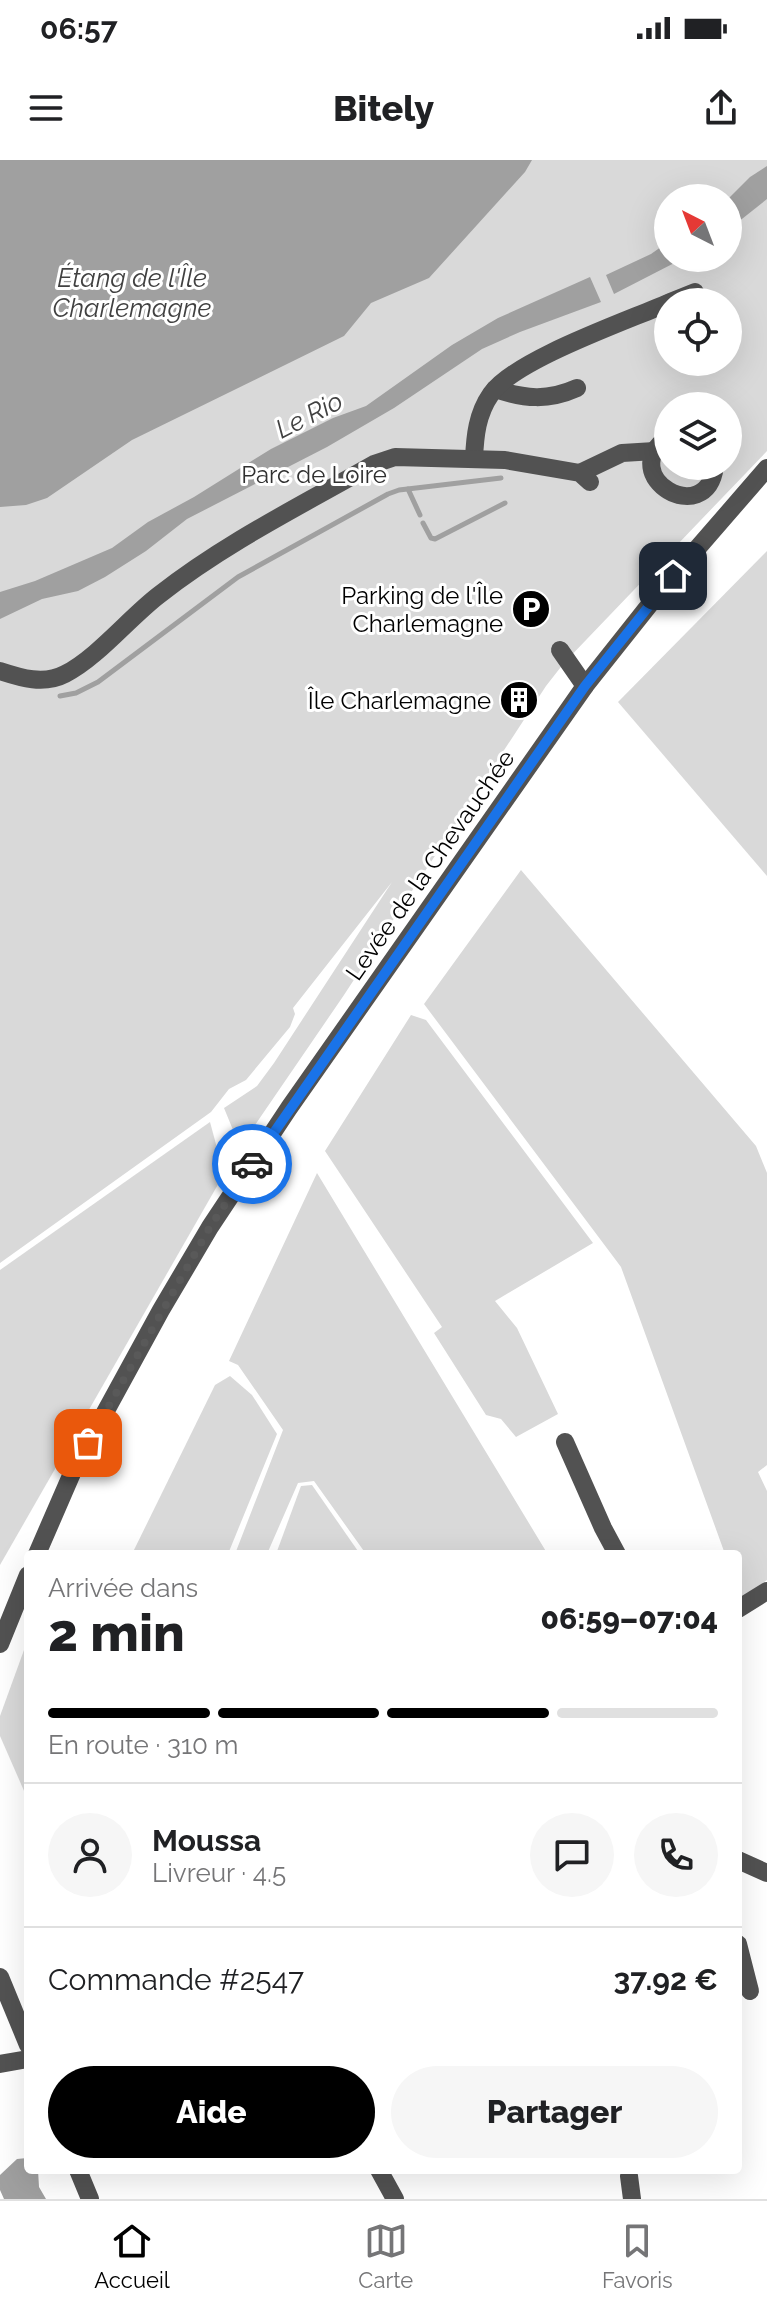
<!DOCTYPE html>
<html lang="fr">
<meta charset="utf-8">
<style>
body{margin:0;font-family:Raleway,sans-serif;background:#f6f6f6;color:#202124;height:100vh;display:flex;flex-direction:column;font-size:30px;white-space:nowrap}
*{box-sizing:border-box;margin:0}
p{font-size:26px;color:#757577}
.icon{flex:none;width:44px;height:44px;fill:none;stroke:currentColor;stroke-width:2;stroke-linecap:round;stroke-linejoin:round}
.map{position:relative;flex:1;overflow:hidden}
.details{position:absolute;left:24px;top:1390px;width:718px;height:624px;display:flex;flex-direction:column;background:#fff;border-radius:8px;box-shadow:0 8px 32px #0002}
.details>*{flex:none}
.needle{width:52px;rotate:318deg}
.fabs{position:absolute;left:654px;top:24px;display:grid;gap:16px}
.fabs a{display:grid;place-items:center;width:88px;height:88px;border-radius:50%;background:#fff;box-shadow:0 8px 32px #0002;font-size:40px}
.pin{position:absolute;display:grid;place-items:center;width:68px;height:68px;color:#fff;margin:-34px;border-radius:16px;box-shadow:0 4px 12px #0006}
.courier{position:absolute;display:grid;place-items:center;width:80px;height:80px;margin:-40px;border:6px solid #1a73e8;border-radius:50%;background:#fff;color:#222;box-shadow:0 2px 10px #0007}
.headline em{font-style:normal;font-weight:800}
.headline div{display:flex;flex-direction:column-reverse}
.headline{display:flex;align-items:center;justify-content:space-between;height:136px;padding:0 24px}
h1{font-size:52px;font-weight:800;line-height:60px}
.bar{display:grid;grid-template-columns:repeat(4,1fr);gap:12px 8px;align-content:center;height:96px;padding:0 24px}
.bar i{height:10px;border-radius:6px;background:#e0e0e0}
.bar .current{background:#000}
.bar p{grid-column:span 4}
.line{display:flex;align-items:center;gap:20px;padding:0 24px;border-top:2px solid #e0e0e0}
.line div{flex:1}
.round{display:grid;place-items:center;flex:none;width:84px;height:84px;border-radius:42px;background:#f6f6f6}
.button{display:flex;gap:16px;margin-top:auto;padding:16px 24px}
.button a{flex:1;height:92px;border-radius:48px;background:#000;color:#fff;font-size:32px;font-weight:800;line-height:92px;text-align:center}
.button a+a{background:#f6f6f6;color:#202124}
.status{display:flex;justify-content:space-between;align-items:center;height:56px;padding:0 40px;background:#fff;direction:ltr}
.status svg{height:22px;fill:currentColor}
header{display:flex;justify-content:space-between;align-items:center;height:104px;padding:0 24px;background:#fff;font-size:36px;font-weight:800}
.tabs{display:flex;justify-content:space-around;align-items:center;height:112px;border-top:2px solid #e0e0e0;background:#fff;font-size:22px;color:#757577}
.tabs a{display:grid;justify-items:center;gap:4px}
.tabs .current{color:#000}
.map>svg:first-child{display:block}
.green{fill:#d9d9d9;fill-rule:evenodd}
.water{fill:#a0a0a0}
.lines{fill:none;stroke-linecap:round;stroke-linejoin:round}
.stream{stroke:#a0a0a0;stroke-width:5}
.minor{stroke:#525252;stroke-width:18}
.done{stroke:#595959;stroke-width:8;stroke-dasharray:0 14.4}
.route{stroke:#1a73e8;stroke-width:10}
.labels{text-anchor:middle;dominant-baseline:central;stroke-width:6;stroke-linejoin:round;paint-order:stroke}
.park-label{font-size:24px;fill:#303030;stroke:#fff}
.poi-label{font-size:24px;fill:#000;stroke:#fff;text-anchor:end}
.street-label{font-size:24px;fill:#000;stroke:#fff}
.water-label{font-size:26px;font-style:italic;fill:#414141;stroke:#fff}
</style>
<div class="status"><b>06:57</b><svg viewBox="0 0 49 12"><path d="M0 12V9h3v3zM5 12V6h3v6zM10 12V3h3v9zM15 12V0h3v12zM26 1h20v11H26zM47 4h2v5h-2z"/></svg></div>
<header><svg class="icon" aria-label="menu" viewBox="0 0 24 24"><path d="M4 6h16M4 12h16M4 18h16"/></svg>Bitely<svg class="icon" aria-label="share" viewBox="0 0 24 24"><path d="M12 15V3M7 8l5-5 5 5M5 13v7h14v-7"/></svg></header>
<div class="map">
<svg width="767" height="2039" viewBox="0 0 767 2039">
<rect width="100%" height="100%" fill="#fff"/>
<g class="green">
<path d="M0,0h767v291l-203,212 -18,23 -202,309 -104,152 -16,-39 33,-22 17,-23 118,-181 -99,126 2,6 -5,13 -44,53 -17,9 -18,23 -211,151zM668,38h60v60h-60zM668,142h60v60h-60zM668,246h60v60h-60z"/>
<polygon points="767,391 767,716 618,542"/>
<polygon points="521,710 756,986 767,1013 767,1305 758,1312 767,1331 767,1420 741,1438 738,1431 738,1394 725,1394 621,1107 424,844"/>
<polygon points="411,855 426,860 593,1083 495,1141 517,1168 558,1254 516,1277 501,1259 486,1255 434,1173 442,1167 325,991"/>
<polygon points="210,962 224,1014 0,1405 0,1110"/>
<polygon points="317,1013 547,1393 545,1394 366,1394 314,1321 298,1323 267,1394 235,1394 283,1270 238,1205 229,1201"/>
<polygon points="230,1216 252,1235 277,1274 228,1394 132,1394 215,1225"/>
<polygon points="312,1325 360,1394 276,1394 301,1326"/>
<polygon points="28,1479 28,1640 0,1576 0,1556"/>
</g>
<g class="water">
<polygon points="0,0 532,0 525,12 429,118 371,143 344,176 132,280 47,338 26,345 0,347"/>
<polygon points="767,6 767,39 728,70 728,39 750,17"/>
<polygon points="668,82 668,98 684,98 614,134 606,115 651,94"/>
<polygon points="590,117 601,142 520,172 482,189 394,248 327,287 187,359 146,391 105,417 78,431 42,439 0,459 0,432 35,421 112,388 148,362 194,337 271,289 333,258 366,246 452,185 498,158"/>
<polygon points="27,1998 28,2010 38,2010 39,2027 46,2039 4,2039 0,2030 0,2015 17,1999"/>
</g>
<g class="lines">
<g class="stream">
<polyline points="408,329 420,355"/>
<polyline points="423,363 431,378 435,379 505,343"/>
<polyline points="60,536 76,533 98,522 238,417 388,334 399,330 501,318"/>
</g>
<g class="minor">
<polyline points="670,142 695,132"/>
<path d="M495,229c30,10 53,12 82,-1"/>
<path d="M668,277c-54,39 39,94 47,29"/>
<path d="M474,299c1,-23 3,-45 17,-65 23,-34 136,-73 177,-91"/>
<polyline points="580,313 622,293 655,291"/>
<polyline points="560,490 585,526"/>
<path d="M0,511c21,7 44,14 65,3 32,-16 65,-57 94,-79 66,-52 143,-90 215,-131l21,-7 110,3 75,13 10,9"/>
<polyline points="565,1282 603,1368 617,1394"/>
<polyline points="37,1394 73,1311 161,1150 210,1067 289,948 585,526 662,429 767,308"/>
<polyline points="738,1449 767,1431"/>
<polyline points="0,1484 28,1415"/>
<polyline points="738,1700 767,1713"/>
<polyline points="738,1784 750,1831"/>
<polyline points="0,1817 28,1885"/>
<polyline points="0,1904 28,1899"/>
<polyline points="78,2010 90,2039"/>
<polyline points="379,2010 395,2039"/>
<polyline points="629,2016 632,2039"/>
</g>
</g>
<g class="lines">
<polyline class="done" points="88,1283 210,1067 252,1004"/>
<polyline class="route" points="252,1004 585,526 673,416"/>
</g>
<defs>
<g id="parking-disc" transform="scale(2)"><circle r="9.5" fill="#000" stroke="#fff"/><path d="M-3.5-5.5H1a3.5 3.5 0 0 1 0 7H-1V5.5H-3.5ZM-1-3.4V-.6H.8a1.4 1.4 0 0 0 0-2.8Z" fill="#fff"/></g>
<g id="building-disc" transform="scale(2)"><circle r="9.5" fill="#000" stroke="#fff"/><path d="M-4-6H4V6H1V3H-1V6H-4ZM-2.5-4.3h1.7v1.8h-1.7ZM.8-4.3h1.7v1.8H.8ZM-2.5-1h1.7V.8h-1.7ZM.8-1h1.7V.8H.8Z" fill="#fff"/></g>
</defs>
<g fill-rule="evenodd">
<use href="#parking-disc" x="531" y="449"/>
<use href="#building-disc" x="519" y="540"/>
</g>
<g class="labels">
<g class="park-label">
<text x="314" y="314">Parc de Loire</text>
</g>
<g class="poi-label">
<text x="503" y="435">Parking de l'Île<tspan x="503" dy="28">Charlemagne</tspan></text>
<text x="491" y="540">Île Charlemagne</text>
</g>
<g class="street-label">
<text transform="translate(430 705) rotate(-55)">Levée de la Chevauchée</text>
</g>
<g class="water-label">
<text x="132" y="118">Étang de l'Île<tspan x="132" dy="30">Charlemagne</tspan></text>
<text transform="translate(309 255) rotate(-27)">Le Rio</text>
</g>
</g>
</svg>
<div class="fabs">
<a><svg class="needle" viewBox="-14 -14 28 28"><path d="M0-13l5 13h-10z" fill="#e53935"/><path d="M0 13l5-13h-10z" fill="#757577"/></svg></a>
<a><svg class="icon" aria-label="locate" viewBox="0 0 24 24"><circle cx="12" cy="12" r="6"/><path d="M12 2v4M12 18v4M2 12h4M18 12h4"/></svg></a>
<a><svg class="icon" aria-label="layers" viewBox="0 0 24 24"><path d="M12 4l9 5-9 5-9-5zM3 14l9 5 9-5"/></svg></a>
</div>
<div class="pin" style="left:88px;top:1283px;background:#ea580c"><svg class="icon" aria-label="bag" viewBox="0 0 24 24"><path d="M5 8h14l-1 12H6zM9 8a3 3 0 0 1 6 0"/></svg></div>
<div class="pin" style="left:673px;top:416px;background:#1f2937"><svg class="icon" aria-label="home" viewBox="0 0 24 24"><path d="M3 11l9-7 9 7M6 9v11h12V9"/></svg></div>
<div class="courier" style="left:252px;top:1004px"><svg class="icon" aria-label="car" viewBox="0 0 24 24"><path d="M5 17H2v-5l4-1 3-4h7l3 4 3 1v5h-3M9 17h6M6 11h13"/><circle cx="7" cy="17" r="2"/><circle cx="17" cy="17" r="2"/></svg></div>
<section class="details">
<div class="headline"><div><h1>2 min</h1><p>Arrivée dans</p></div><em>06:59–07:04</em></div>
<div class="bar"><i class="current"></i><i class="current"></i><i class="current"></i><i></i><p>En route · 310 m</p></div>
<div class="line" style="height:144px"><a class="round"><svg class="icon" aria-label="person" viewBox="0 0 24 24"><circle cx="12" cy="8" r="4"/><path d="M4 21q1-7 8-7t8 7"/></svg></a><div><b>Moussa</b><p>Livreur · 4.5</p></div><a class="round"><svg class="icon" aria-label="chat" viewBox="0 0 24 24"><path d="M4 5h16v11H9l-5 4z"/></svg></a><a class="round"><svg class="icon" aria-label="phone" viewBox="0 0 24 24"><path d="M5 4h4l2 5-3 2q2 4 5 5l2-3 5 2v4C11 20 4 13 5 4z"/></svg></a></div>
<div class="line" style="height:104px"><div>Commande #2547</div><b>37.92 €</b></div>
<div class="button"><a>Aide</a><a>Partager</a></div>
</section>
</div>
<nav class="tabs">
<a class="current"><svg class="icon" aria-label="home" viewBox="0 0 24 24"><path d="M3 11l9-7 9 7M6 9v11h12V9"/></svg>Accueil</a>
<a><svg class="icon" aria-label="map" viewBox="0 0 24 24"><path d="M3 6l6-2 6 2 6-2v14l-6 2-6-2-6 2zM9 4v14M15 6v14"/></svg>Carte</a>
<a><svg class="icon" aria-label="saved" viewBox="0 0 24 24"><path d="M7 4h10v16l-5-4-5 4z"/></svg>Favoris</a>
</nav>
